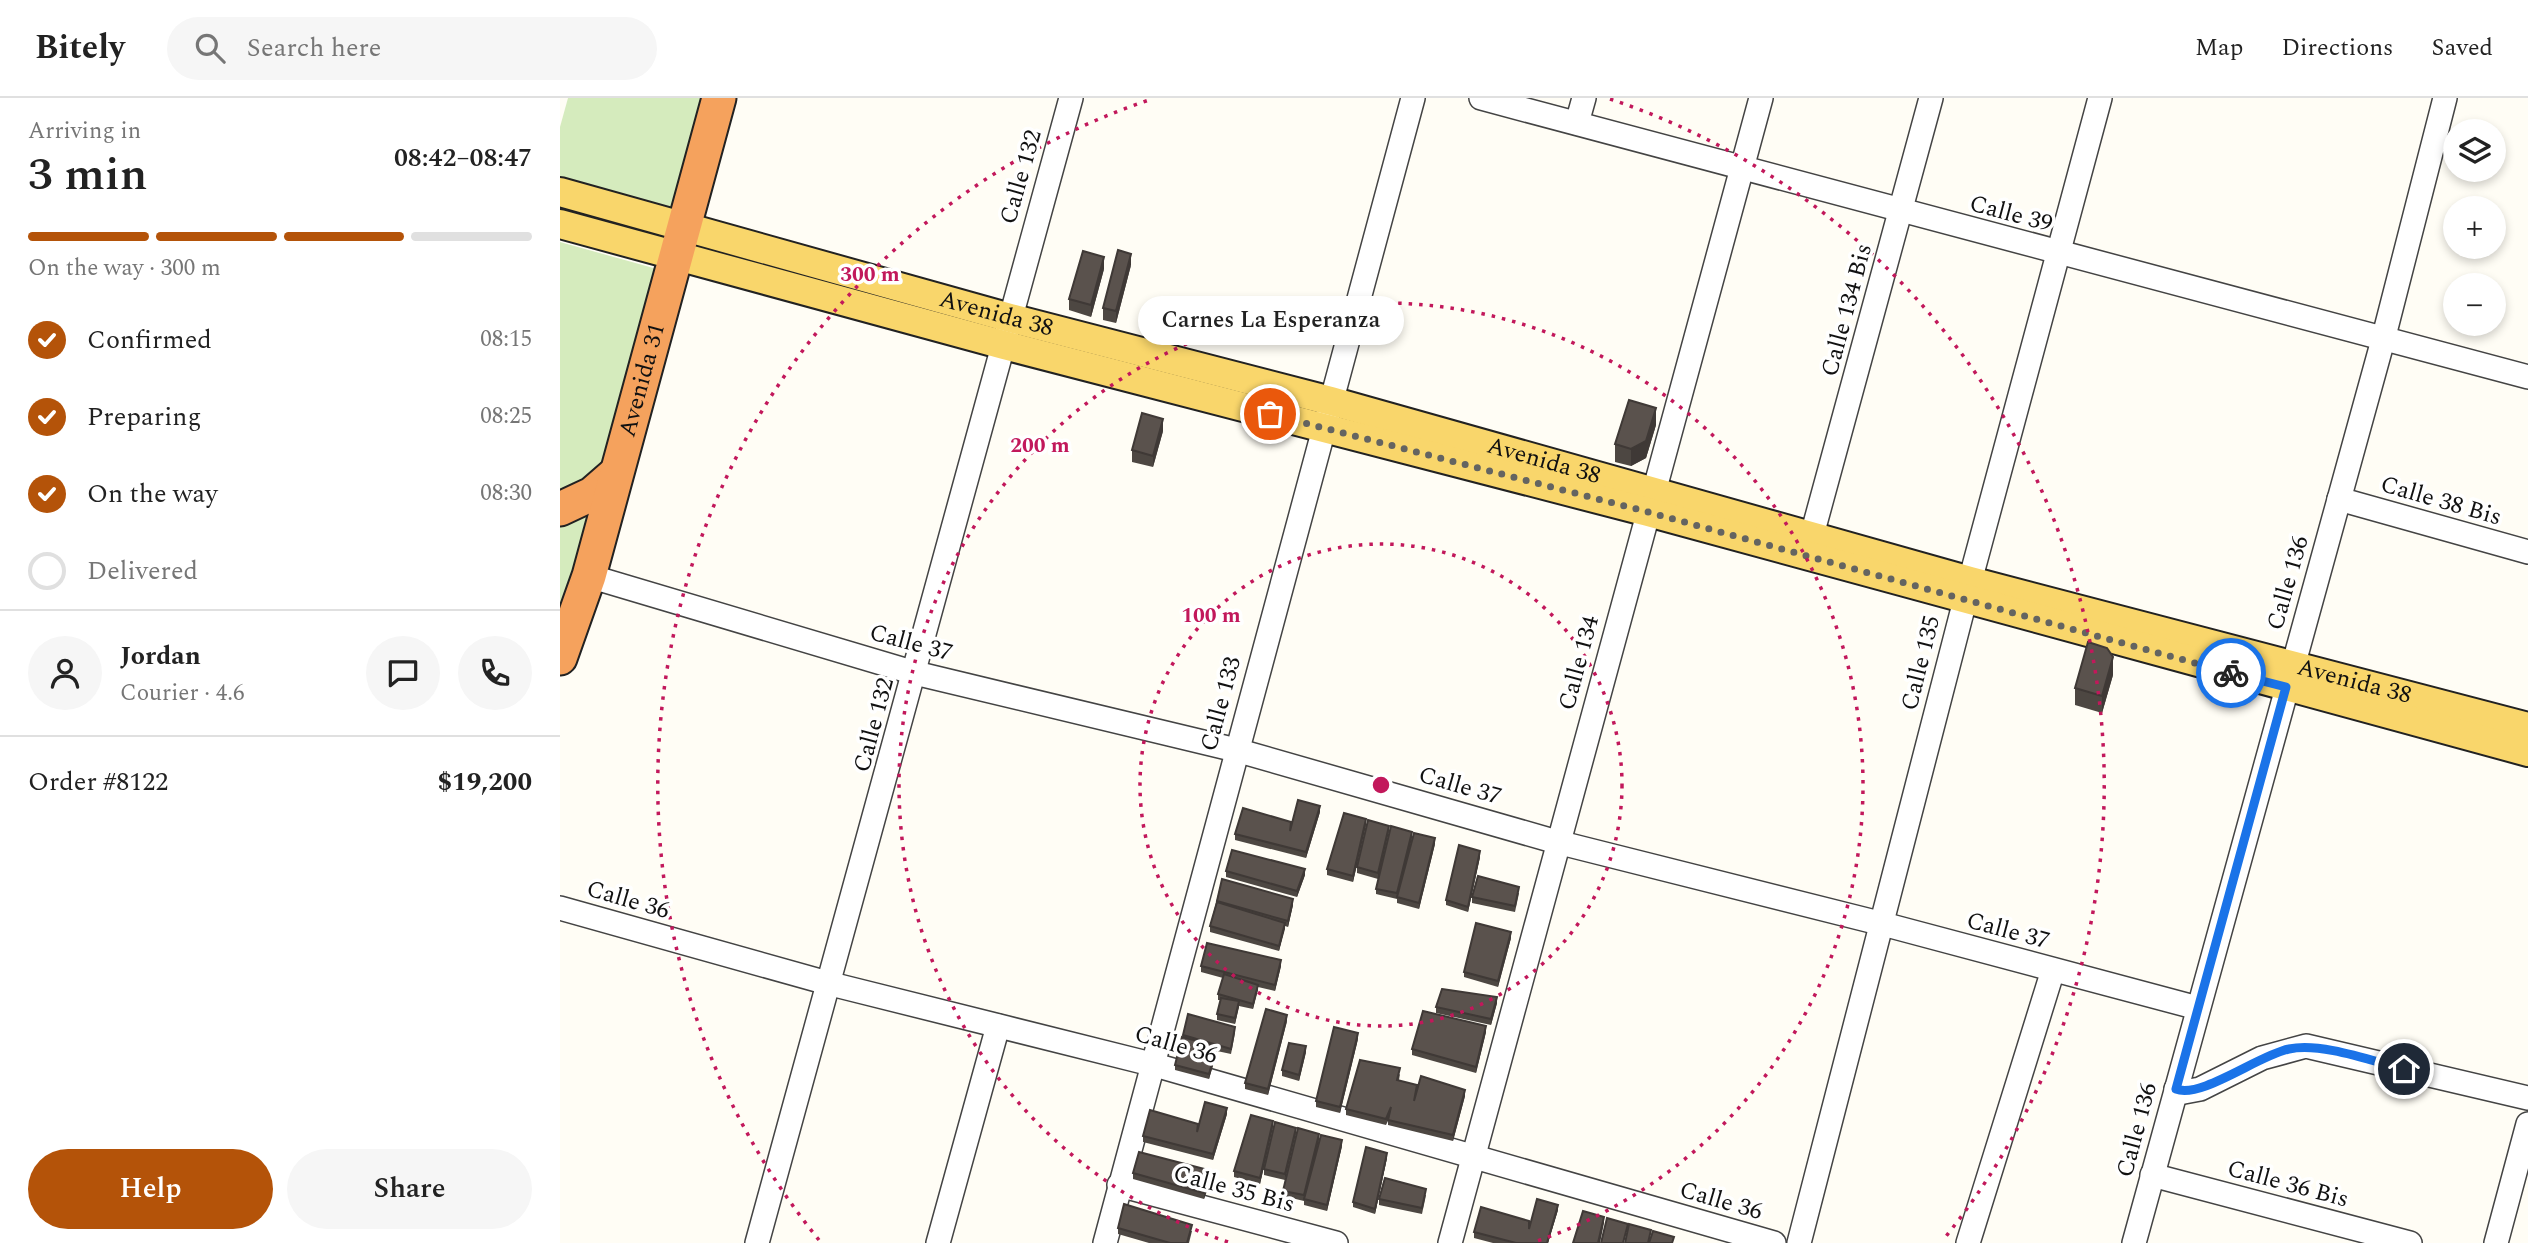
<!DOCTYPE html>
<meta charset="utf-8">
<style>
body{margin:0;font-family:Spectral,serif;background:#f6f6f6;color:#222;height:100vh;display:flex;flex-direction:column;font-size:26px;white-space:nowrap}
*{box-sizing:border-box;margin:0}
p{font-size:23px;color:#767676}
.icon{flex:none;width:38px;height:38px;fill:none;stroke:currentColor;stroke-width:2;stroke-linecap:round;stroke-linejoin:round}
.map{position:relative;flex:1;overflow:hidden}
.details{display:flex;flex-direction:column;background:#fff;width:560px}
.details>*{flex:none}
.fabs{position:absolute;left:1883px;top:21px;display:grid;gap:14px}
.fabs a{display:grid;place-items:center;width:63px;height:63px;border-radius:50%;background:#fff;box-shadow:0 4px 10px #0003;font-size:35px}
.pin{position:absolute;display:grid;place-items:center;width:60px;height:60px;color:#fff;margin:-30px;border:4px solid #fff;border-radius:50%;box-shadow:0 2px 7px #0007}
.courier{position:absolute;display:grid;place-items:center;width:70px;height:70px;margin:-35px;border:5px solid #1a73e8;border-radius:50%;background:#fff;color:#222;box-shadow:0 2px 9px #0007}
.bubble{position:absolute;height:49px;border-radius:24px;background:#fff;box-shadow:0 4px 10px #0003;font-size:23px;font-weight:600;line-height:49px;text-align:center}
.head em{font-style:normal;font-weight:600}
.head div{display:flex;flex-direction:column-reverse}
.head{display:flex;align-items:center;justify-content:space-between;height:119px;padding:0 28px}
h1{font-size:46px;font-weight:600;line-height:52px}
.bar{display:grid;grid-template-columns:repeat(4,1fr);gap:10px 7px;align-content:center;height:84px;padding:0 28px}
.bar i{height:9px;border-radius:5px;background:#e0e0e0}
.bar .current{background:#b45309}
.bar p{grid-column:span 4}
.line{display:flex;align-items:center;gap:18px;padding:0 28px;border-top:2px solid #e0e0e0}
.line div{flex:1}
.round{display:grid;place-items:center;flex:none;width:74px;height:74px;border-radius:37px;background:#f6f6f6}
ol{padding:0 28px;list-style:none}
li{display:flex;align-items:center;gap:21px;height:77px}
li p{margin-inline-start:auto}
li .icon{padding:7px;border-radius:50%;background:#b45309;color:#fff;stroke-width:4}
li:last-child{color:#767676}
li i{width:38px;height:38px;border:4px solid #e0e0e0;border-radius:50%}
.action{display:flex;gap:14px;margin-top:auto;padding:14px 28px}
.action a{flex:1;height:80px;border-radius:42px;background:#b45309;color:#fff;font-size:28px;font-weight:600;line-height:80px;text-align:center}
.action a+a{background:#f6f6f6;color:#222}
header{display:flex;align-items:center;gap:42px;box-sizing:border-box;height:98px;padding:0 35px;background:#fff;border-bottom:2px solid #e0e0e0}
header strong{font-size:33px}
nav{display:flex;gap:38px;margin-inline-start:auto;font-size:24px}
.search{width:490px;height:63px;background:#f6f6f6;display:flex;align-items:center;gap:18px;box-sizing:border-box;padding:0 24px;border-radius:38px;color:#767676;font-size:26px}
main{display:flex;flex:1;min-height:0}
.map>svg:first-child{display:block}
.green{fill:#d5ebbd}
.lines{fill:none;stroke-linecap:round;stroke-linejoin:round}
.minor-casing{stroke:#444;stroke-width:26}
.major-casing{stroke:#222;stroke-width:32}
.highway-casing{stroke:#222;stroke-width:37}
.minor{stroke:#fff;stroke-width:23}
.major{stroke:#f9d66b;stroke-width:28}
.highway{stroke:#f5a25d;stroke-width:33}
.wall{fill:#4d4742}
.shaded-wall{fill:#3f3936}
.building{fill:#5a524d;stroke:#3f3936;stroke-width:2}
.done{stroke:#646461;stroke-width:7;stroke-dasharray:0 12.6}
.route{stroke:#1a73e8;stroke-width:9}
.ring{fill:none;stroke:#c2185b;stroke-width:3.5;stroke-dasharray:3.5 7}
.labels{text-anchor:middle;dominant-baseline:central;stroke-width:7;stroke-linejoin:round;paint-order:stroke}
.street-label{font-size:24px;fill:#111;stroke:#fff}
.centre{fill:#c2185b;stroke:#fff;stroke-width:3.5}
.ring-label{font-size:21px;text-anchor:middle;font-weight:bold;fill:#c2185b;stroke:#fff;stroke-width:7;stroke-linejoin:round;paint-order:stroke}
</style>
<header>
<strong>Bitely</strong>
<div class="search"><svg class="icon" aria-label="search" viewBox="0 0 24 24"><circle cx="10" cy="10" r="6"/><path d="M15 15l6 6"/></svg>Search here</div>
<nav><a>Map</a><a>Directions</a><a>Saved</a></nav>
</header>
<main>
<section class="details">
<div class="head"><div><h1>3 min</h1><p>Arriving in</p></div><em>08:42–08:47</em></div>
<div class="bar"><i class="current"></i><i class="current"></i><i class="current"></i><i></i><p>On the way · 300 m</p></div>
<ol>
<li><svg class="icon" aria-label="check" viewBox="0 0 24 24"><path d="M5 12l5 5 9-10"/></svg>Confirmed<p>08:15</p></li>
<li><svg class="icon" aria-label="check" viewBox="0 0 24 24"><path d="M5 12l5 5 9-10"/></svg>Preparing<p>08:25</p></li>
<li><svg class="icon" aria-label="check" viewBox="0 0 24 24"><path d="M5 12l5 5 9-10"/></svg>On the way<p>08:30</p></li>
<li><i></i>Delivered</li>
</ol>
<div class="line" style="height:126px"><a class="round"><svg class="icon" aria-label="person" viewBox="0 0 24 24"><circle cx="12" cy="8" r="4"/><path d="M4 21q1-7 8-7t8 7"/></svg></a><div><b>Jordan</b><p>Courier · 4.6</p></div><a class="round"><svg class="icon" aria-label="chat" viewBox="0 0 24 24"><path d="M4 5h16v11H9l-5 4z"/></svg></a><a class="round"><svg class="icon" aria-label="phone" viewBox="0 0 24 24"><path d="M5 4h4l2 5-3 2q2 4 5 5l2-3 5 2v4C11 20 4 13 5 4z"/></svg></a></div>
<div class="line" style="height:91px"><div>Order #8122</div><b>$19,200</b></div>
<div class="action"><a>Help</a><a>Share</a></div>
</section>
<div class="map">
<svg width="1968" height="1145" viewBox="0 0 1968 1145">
<rect width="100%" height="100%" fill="#fffdf5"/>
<g class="green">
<polygon points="8,0 144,0 114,110 0,80 0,29"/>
<polygon points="0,144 97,171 50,354 34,383 0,402"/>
<polygon points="35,406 0,524 0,419"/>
</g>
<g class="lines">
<g class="minor-casing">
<g id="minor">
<polyline points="921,0 1968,279"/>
<polyline points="1017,25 1024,0"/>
<polyline points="1779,401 1968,454"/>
<polyline points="1252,437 1371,0"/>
<polyline points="29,478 355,575 676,652 997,744 1323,826 1638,910"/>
<polyline points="0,810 271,886 595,967 1214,1145"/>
<polyline points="1616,991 1624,994 1640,991 1702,960 1746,948 1968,1000"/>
<polyline points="1592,1077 1850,1145"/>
<polyline points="559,1087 776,1145"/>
<polyline points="197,1145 511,0"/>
<polyline points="378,1145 438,928"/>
<polyline points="545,1145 853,0"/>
<polyline points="890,1145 1201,0"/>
<polyline points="1239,1145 1410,483 1540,0"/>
<polyline points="1408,1145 1493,872"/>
<polyline points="1574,1145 1823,242 1885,0"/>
<polyline points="1936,1145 1968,1026"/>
</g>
</g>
<g class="major-casing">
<g id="major">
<path id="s1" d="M0,94l450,126 321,83 639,180 558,146"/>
<polyline points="0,126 444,247 1088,414 1968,654"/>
</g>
</g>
<g class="highway-casing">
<g id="highway">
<polyline points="0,411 32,396 55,376"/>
<path id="s2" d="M0,560l29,-82 130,-478"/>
</g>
</g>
<use href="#minor" class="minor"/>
<use href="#major" class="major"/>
<use href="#highway" class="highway"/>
</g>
<g class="wall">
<polygon points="571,167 556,225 543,222 543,210"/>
<polygon points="544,171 531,219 509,212 509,201"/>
<polygon points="1096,327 1086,360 1071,368 1055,364 1055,346"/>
<polygon points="603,333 593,369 572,364 572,352"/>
<polygon points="1553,577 1542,615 1515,607 1515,590"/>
<polygon points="760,714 746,760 675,742 675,736 731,732"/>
<polygon points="806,727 793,784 767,777 767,771"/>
<polygon points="829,733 818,781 797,775 797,769"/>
<polygon points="852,740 837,801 816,796 816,791"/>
<polygon points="875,746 859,811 837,805 837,799"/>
<polygon points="920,759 908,814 886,807 886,802"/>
<polygon points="666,773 745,777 737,799 666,779"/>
<polygon points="662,781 733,807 728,829 725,828 719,853 650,834 650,828"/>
<polygon points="959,795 955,814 912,805 912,799"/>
<polygon points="951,840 938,889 904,879 904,874"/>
<polygon points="641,868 721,868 715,893 698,889 693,911 679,908 675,926 657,922 657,916 661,902 658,902 658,896 663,880 641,874"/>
<polygon points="937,905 931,927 876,915 876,909"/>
<polygon points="727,923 708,997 685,991 685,985"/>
<polygon points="926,934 916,975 852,957 852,951"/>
<polygon points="675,935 671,956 657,953 649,981 615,972 615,967 623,937"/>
<polygon points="798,941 780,1015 756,1009 756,1003"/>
<polygon points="746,954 739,983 722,978 722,972"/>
<polygon points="840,976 839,982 857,992 905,998 893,1043 828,1027 828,1023 826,1027 786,1017 786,1011"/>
<polygon points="667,1016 653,1062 583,1044 583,1038 638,1033"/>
<polygon points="713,1029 700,1086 674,1079 674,1073"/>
<polygon points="736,1035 725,1082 704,1077 704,1071"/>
<polygon points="759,1042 747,1093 782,1048 767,1113 744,1107 744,1102 744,1103 723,1098 723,1093"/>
<polygon points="827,1060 815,1116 793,1109 793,1104"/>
<polygon points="573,1075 652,1079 644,1101 573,1081"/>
<polygon points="866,1097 862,1116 819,1107 819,1101"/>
<polygon points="998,1112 988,1145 933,1145 914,1140 914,1134 969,1130"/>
<polygon points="558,1130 632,1133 629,1145 589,1145 558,1136"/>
</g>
<g class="shaded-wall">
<polygon points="571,156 571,167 556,225 556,213"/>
<polygon points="544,159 544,171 531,219 531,207"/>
<polygon points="1096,310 1096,327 1086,360 1071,368 1071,351"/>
<polygon points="603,321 603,333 593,369 593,358"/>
<polygon points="1553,559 1553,577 1542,615 1542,598"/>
<polygon points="760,708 760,714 746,760 746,754"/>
<polygon points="806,721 806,727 793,784 793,778"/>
<polygon points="829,728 829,733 818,781 818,775"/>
<polygon points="852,734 852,740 837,801 837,795"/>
<polygon points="875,740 875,746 859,811 859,805"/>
<polygon points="920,753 920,759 908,814 908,809"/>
<polygon points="745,771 745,777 737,799 737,793"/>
<polygon points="733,801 733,807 728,829 728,823"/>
<polygon points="725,825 725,831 719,853 719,848"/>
<polygon points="951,834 951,840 938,889 938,883"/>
<polygon points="721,862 721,868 715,893 715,887"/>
<polygon points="698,887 698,892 693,911 693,906"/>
<polygon points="937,899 937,905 931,927 931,921"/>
<polygon points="679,903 679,909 675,926 675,920"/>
<polygon points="727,917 727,923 708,997 708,991"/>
<polygon points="926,928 926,934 916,975 916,969"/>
<polygon points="798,935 798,941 780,1015 780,1009"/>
<polygon points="657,948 657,954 649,981 649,976"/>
<polygon points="746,948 746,954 739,983 739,977"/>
<polygon points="905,992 905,998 893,1043 893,1037"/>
<polygon points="667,1010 667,1016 653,1062 653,1056"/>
<polygon points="713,1023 713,1029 700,1086 700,1080"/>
<polygon points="736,1030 736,1035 725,1082 725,1076"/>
<polygon points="759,1036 759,1042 744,1103 744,1097"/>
<polygon points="782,1042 782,1048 767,1113 767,1107"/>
<polygon points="827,1055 827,1060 815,1116 815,1111"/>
<polygon points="652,1073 652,1079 644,1101 644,1095"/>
<polygon points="998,1107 998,1112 988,1145 987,1145"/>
<polygon points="1044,1119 1044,1125 1040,1145 1038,1145"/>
</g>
<g class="building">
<polygon points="558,152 571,156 556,213 543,210"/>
<polygon points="523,153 544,159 531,207 509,201"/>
<polygon points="1069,302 1096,310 1086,343 1071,351 1055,346"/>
<polygon points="582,315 603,321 593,358 572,352"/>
<polygon points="1528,544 1547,550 1553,559 1542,598 1515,590"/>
<polygon points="738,702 760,708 746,754 675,736 683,710 731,724 730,733"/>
<polygon points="784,715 806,721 793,778 767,771"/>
<polygon points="808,722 829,728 818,775 797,769"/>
<polygon points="831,728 852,734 837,795 816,791"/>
<polygon points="854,735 875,740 859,805 837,799"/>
<polygon points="899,747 920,753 908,809 886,802"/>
<polygon points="672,752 745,771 737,793 666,773"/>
<polygon points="918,778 959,789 955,808 912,799"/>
<polygon points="662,781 733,801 728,823 657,803"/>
<polygon points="657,804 725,825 719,848 650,828"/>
<polygon points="916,825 951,834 938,883 904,874"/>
<polygon points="647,845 721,862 715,887 641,868"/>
<polygon points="664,876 698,887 693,906 658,896"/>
<polygon points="882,891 937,899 931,921 876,909"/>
<polygon points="661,900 679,903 675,920 657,916"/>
<polygon points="706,911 727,917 708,991 685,985"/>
<polygon points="863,913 926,928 916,969 852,951"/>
<polygon points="628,916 675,929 671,951 623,937"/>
<polygon points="774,929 798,935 780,1009 756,1003"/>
<polygon points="622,939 657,948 649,976 615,967"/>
<polygon points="729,945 746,948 739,977 722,972"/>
<polygon points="800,962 840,970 837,982 857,987 854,1003 861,978 905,992 893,1037 828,1022 831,1009 826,1021 786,1011"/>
<polygon points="645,1004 667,1010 653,1056 583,1038 590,1012 638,1026 637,1034"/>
<polygon points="691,1017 713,1023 700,1080 674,1073"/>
<polygon points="715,1024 736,1030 725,1076 704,1071"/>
<polygon points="738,1030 759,1036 744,1097 723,1093"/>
<polygon points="761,1037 782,1042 767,1107 744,1101"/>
<polygon points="806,1049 827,1055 815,1111 793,1104"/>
<polygon points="579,1054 652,1073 644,1095 573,1075"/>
<polygon points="825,1080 866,1091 862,1110 819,1101"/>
<polygon points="977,1101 998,1107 987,1145 956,1145 914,1134 921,1109 969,1123 969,1131"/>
<polygon points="564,1106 632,1127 627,1145 610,1145 558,1130"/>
<polygon points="1023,1113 1044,1119 1038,1145 1013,1145"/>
<polygon points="1047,1120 1068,1126 1063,1145 1041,1145"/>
<polygon points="1069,1126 1091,1132 1088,1145 1065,1145"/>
<polygon points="1093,1133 1114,1139 1112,1145 1089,1145"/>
</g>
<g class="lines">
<polyline class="done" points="710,316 1088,414 1671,575"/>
<path class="route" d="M1671,575l55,14 -110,402c25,10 83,-34 113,-40 32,-7 83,12 115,20"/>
</g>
<g class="ring">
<circle cx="821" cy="687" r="241"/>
<path d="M668 1144A482 482 0 1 1 974 1144"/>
<path d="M259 1142A723 723 0 0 1 592 1M1050 1A723 723 0 0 1 1383 1142"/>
</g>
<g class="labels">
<g class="street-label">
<text transform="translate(461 79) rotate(-74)">Calle 132</text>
<text transform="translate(1451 116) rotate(15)">Calle 39</text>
<text transform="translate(1287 212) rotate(-75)">Calle 134 Bis</text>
<text stroke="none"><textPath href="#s1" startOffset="453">Avenida 38</textPath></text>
<text stroke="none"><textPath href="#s2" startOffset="290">Avenida 31</textPath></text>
<text stroke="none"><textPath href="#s1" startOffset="1020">Avenida 38</textPath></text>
<text transform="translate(1881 403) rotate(16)">Calle 38 Bis</text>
<text transform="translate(1728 485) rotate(-74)">Calle 136</text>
<text transform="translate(351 545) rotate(15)">Calle 37</text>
<text transform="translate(1019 565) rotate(-75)">Calle 134</text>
<text transform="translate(1361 565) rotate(-76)">Calle 135</text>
<text stroke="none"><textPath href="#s1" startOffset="1860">Avenida 38</textPath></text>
<text transform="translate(661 606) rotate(-75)">Calle 133</text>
<text transform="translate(314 627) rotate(-75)">Calle 132</text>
<text transform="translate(900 688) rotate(16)">Calle 37</text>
<text transform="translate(68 802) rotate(16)">Calle 36</text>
<text transform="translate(1448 833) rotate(15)">Calle 37</text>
<text transform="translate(616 947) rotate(16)">Calle 36</text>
<text transform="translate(1577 1032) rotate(-75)">Calle 136</text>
<text transform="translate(1728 1086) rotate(15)">Calle 36 Bis</text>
<text transform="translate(674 1091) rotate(15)">Calle 35 Bis</text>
<text transform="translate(1161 1103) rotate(16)">Calle 36</text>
</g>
</g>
<circle cx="821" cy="687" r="10" class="centre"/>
<g class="ring-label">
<text x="310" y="183">300 m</text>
<text x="480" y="354">200 m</text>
<text x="651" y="524">100 m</text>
</g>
</svg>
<div class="fabs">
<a><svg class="icon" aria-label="layers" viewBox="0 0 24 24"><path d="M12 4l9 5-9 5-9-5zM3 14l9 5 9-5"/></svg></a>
<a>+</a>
<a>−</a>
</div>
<div class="pin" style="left:710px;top:316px;background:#ea580c"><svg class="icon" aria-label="bag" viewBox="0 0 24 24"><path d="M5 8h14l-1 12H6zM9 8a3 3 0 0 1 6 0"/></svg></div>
<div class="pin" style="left:1844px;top:971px;background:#1f2937"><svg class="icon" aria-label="home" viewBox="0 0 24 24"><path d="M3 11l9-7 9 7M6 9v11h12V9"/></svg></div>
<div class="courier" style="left:1671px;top:575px"><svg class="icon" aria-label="bike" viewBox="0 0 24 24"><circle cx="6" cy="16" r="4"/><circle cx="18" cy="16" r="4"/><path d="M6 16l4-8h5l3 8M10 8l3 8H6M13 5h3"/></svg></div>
<div class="bubble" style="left:578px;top:198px;width:266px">Carnes La Esperanza</div>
</div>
</main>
